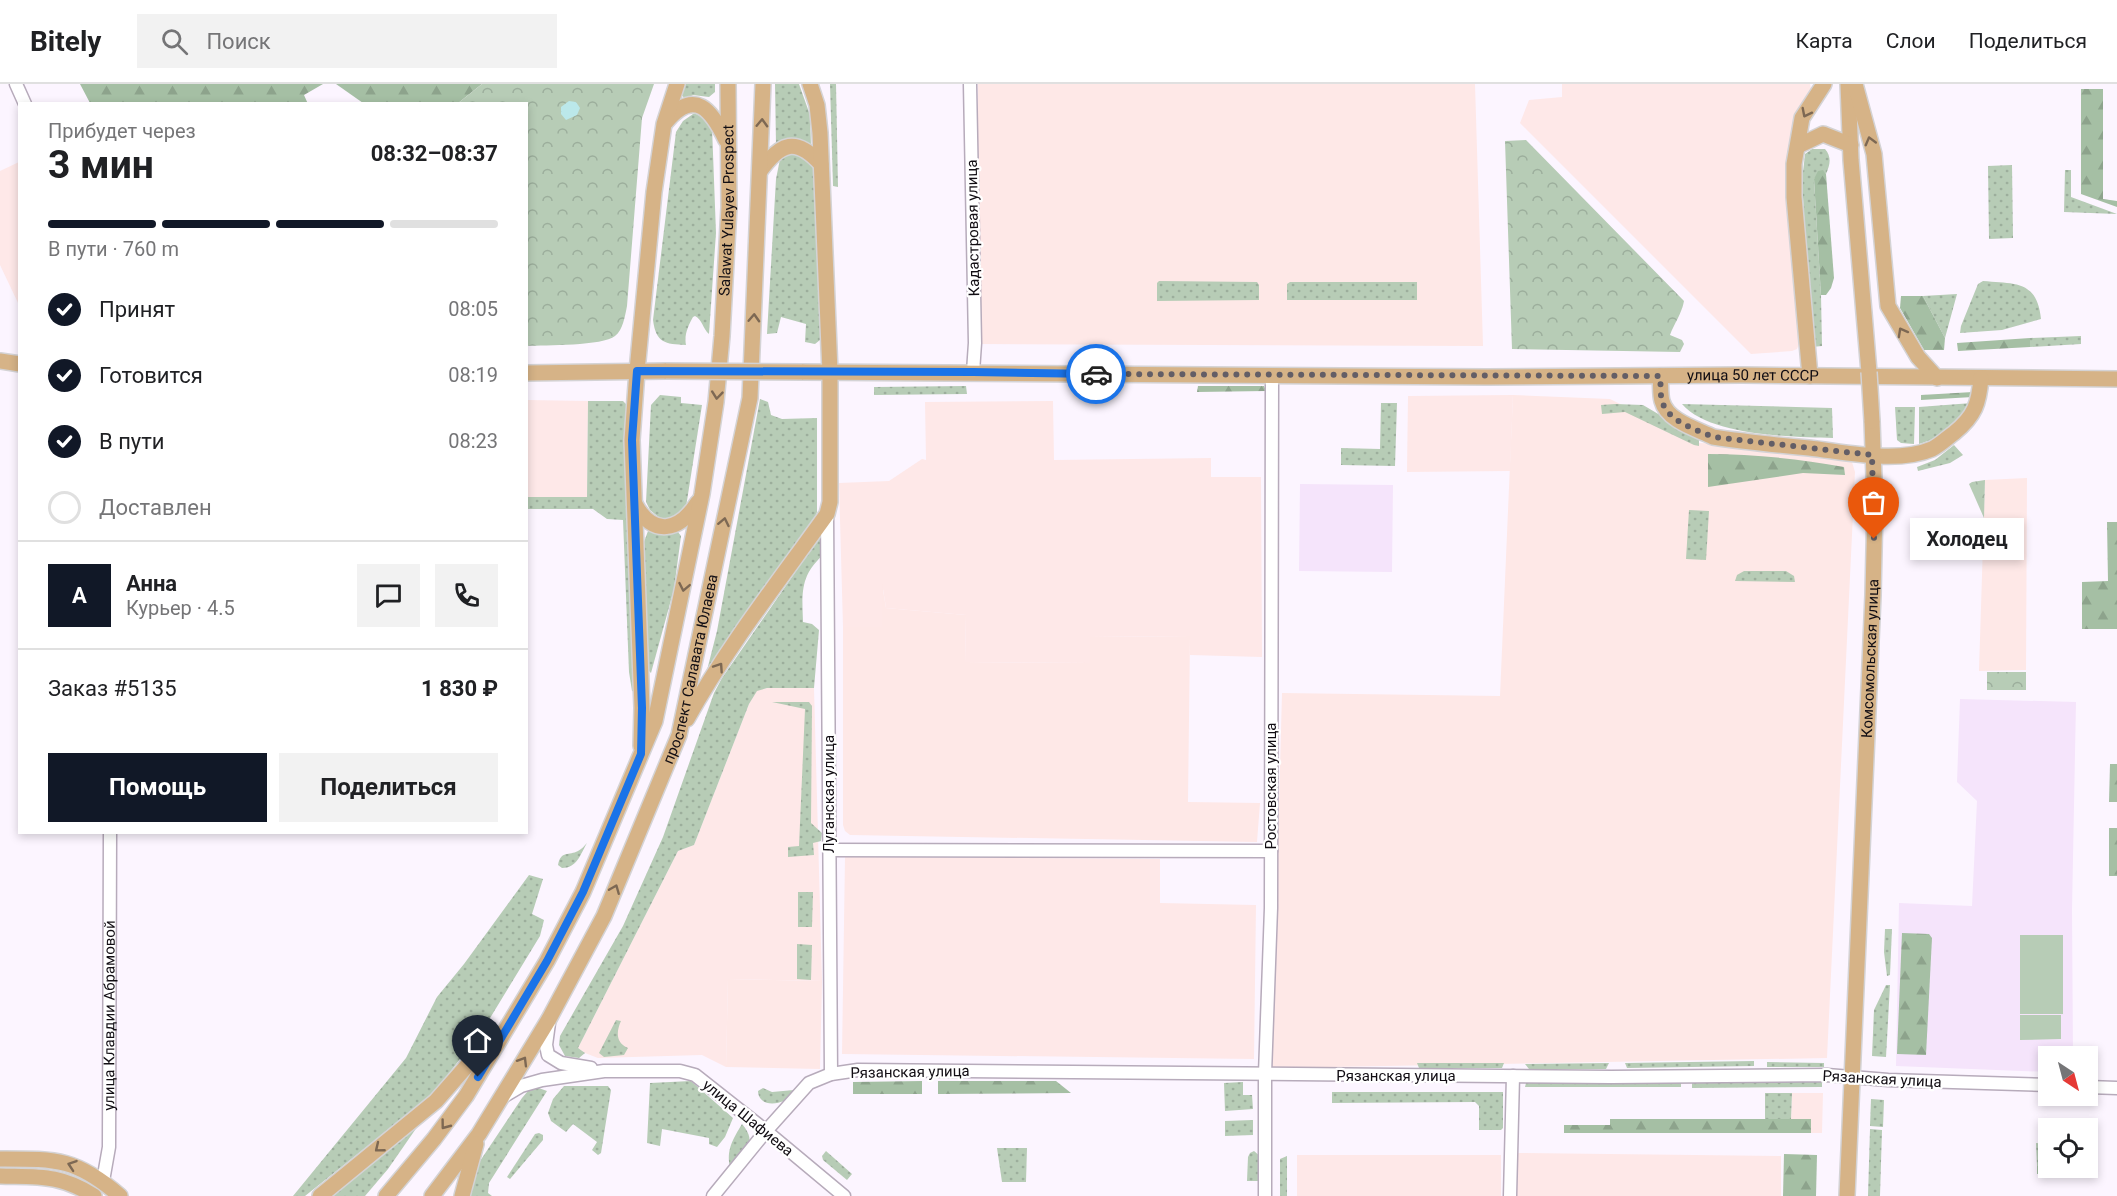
<!DOCTYPE html>
<html lang="ru">
<meta charset="utf-8">
<style>
body{margin:0;font-family:Roboto,sans-serif;background:#f2f2f2;color:#202124;height:100vh;display:flex;flex-direction:column;font-size:22px;white-space:nowrap}
*{box-sizing:border-box;margin:0}
p{font-size:20px;color:#757577}
.icon{flex:none;width:33px;height:33px;fill:none;stroke:currentColor;stroke-width:2;stroke-linecap:round;stroke-linejoin:round}
.map{position:relative;flex:1;overflow:hidden}
.drawer{position:absolute;left:18px;top:18px;width:510px;height:732px;display:flex;flex-direction:column;background:#fff;border-radius:0px;box-shadow:0 3px 9px #0003}
.drawer>*{flex:none}
.needle{width:39px;rotate:144deg}
.buttons{position:absolute;left:2038px;top:962px;display:grid;gap:12px}
.buttons a{display:grid;place-items:center;width:60px;height:60px;border-radius:0px;background:#fff;box-shadow:0 3px 9px #0003;font-size:30px}
.pin{position:absolute;display:grid;place-items:center;width:51px;height:51px;color:#fff;margin:-62px -26px;border-radius:50% 50% 50% 0;rotate:-45deg;box-shadow:0 0 6px #0007}
.pin .icon{rotate:45deg}
.courier{position:absolute;display:grid;place-items:center;width:60px;height:60px;margin:-30px;border:4px solid #1a73e8;border-radius:50%;background:#fff;color:#222;box-shadow:0 2px 8px #0007}
.bubble{position:absolute;height:42px;border-radius:0px;background:#fff;box-shadow:0 3px 9px #0003;font-size:20px;font-weight:700;line-height:42px;text-align:center}
.head em{font-style:normal;font-weight:700}
.head div{display:flex;flex-direction:column-reverse}
.head{display:flex;align-items:center;justify-content:space-between;height:102px;padding:0 30px}
h1{font-size:39px;font-weight:700;line-height:45px}
.bar{display:grid;grid-template-columns:repeat(4,1fr);gap:9px 6px;align-content:center;height:72px;padding:0 30px}
.bar i{height:8px;border-radius:4px;background:#e0e0e0}
.bar .selected{background:#111827}
.bar p{grid-column:span 4}
.line{display:flex;align-items:center;gap:15px;padding:0 30px;border-top:2px solid #e0e0e0}
.line div{flex:1}
.round{display:grid;place-items:center;flex:none;width:63px;height:63px;border-radius:0px;background:#f2f2f2}
ol{padding:0 30px;list-style:none}
li{display:flex;align-items:center;gap:18px;height:66px}
li p{margin-inline-start:auto}
li .icon{padding:6px;border-radius:50%;background:#111827;color:#fff;stroke-width:4}
li:last-child{color:#757577}
li i{width:33px;height:33px;border:3px solid #e0e0e0;border-radius:50%}
.action{display:flex;gap:12px;margin-top:auto;padding:12px 30px}
.action a{flex:1;height:69px;border-radius:0px;background:#111827;color:#fff;font-size:24px;font-weight:700;line-height:69px;text-align:center}
.action a+a{background:#f2f2f2;color:#202124}
header{display:flex;align-items:center;gap:36px;box-sizing:border-box;height:84px;padding:0 30px;background:#fff;border-bottom:2px solid #e0e0e0}
header strong{font-size:28px}
nav{display:flex;gap:33px;margin-inline-start:auto;font-size:21px}
.search{width:420px;height:54px;background:#f2f2f2;display:flex;align-items:center;gap:15px;box-sizing:border-box;padding:0 21px;border-radius:0px;color:#757577;font-size:22px}
.map>svg:first-child{display:block}
.commercial{fill:#fee8e8}
.industrial{fill:#fee8e7}
.built{fill:#f5e4fb}
.grass{fill:url(#grass-dots)}
.forest{fill:url(#forest-firs)}
.park{fill:url(#park-crowns)}
.pitch{fill:#b7ccb6}
.water{fill:url(#water-ripples)}
.lines{fill:none;stroke-linecap:round;stroke-linejoin:round}
.minor-casing{stroke:#b7abbb;stroke-width:15}
.major-casing{stroke:#d4d3d5;stroke-width:18}
.minor{stroke:#fff;stroke-width:12}
.major{stroke:#d6b387;stroke-width:15}
.major-bridge-casing{stroke:#d4d3d5;stroke-width:18;stroke-linecap:butt}
.major-bridge{stroke:#d6b387;stroke-width:15}
.oneway{stroke:#7d6853}
.done{stroke:#635e66;stroke-width:6;stroke-dasharray:0 10.8}
.route{stroke:#1a73e8;stroke-width:8}
.labels{text-anchor:middle;dominant-baseline:central;stroke-width:4.5;stroke-linejoin:round;paint-order:stroke}
.street-label{font-size:15px;fill:#110d13;stroke:#fff}
</style>
<header>
<strong>Bitely</strong>
<div class="search"><svg class="icon" aria-label="search" viewBox="0 0 24 24"><circle cx="10" cy="10" r="6"/><path d="M15 15l6 6"/></svg>Поиск</div>
<nav><a>Карта</a><a>Слои</a><a>Поделиться</a></nav>
</header>
<div class="map">
<svg width="2117" height="1112" viewBox="0 0 2117 1112">
<defs>
<pattern id="grass-dots" width="8" height="8" patternUnits="userSpaceOnUse" patternTransform="scale(1.5)"><rect width="8" height="8" fill="#b7ccb6"/><path d="M2 2h.1M6 6h.1" fill="none" stroke="#9cae9c" stroke-width="1.8" stroke-linecap="round"/></pattern>
<pattern id="forest-firs" width="22" height="20" patternUnits="userSpaceOnUse" patternTransform="scale(1.5)"><rect width="22" height="20" fill="#a5bfa4"/><path d="M5 1l3.5 6h-7zM16 11l3.5 6h-7z" fill="#8da38c"/></pattern>
<pattern id="park-crowns" width="20" height="18" patternUnits="userSpaceOnUse" patternTransform="scale(1.5)"><rect width="20" height="18" fill="#b7ccb6"/><path d="M2 6a3 3 0 1 1 6 0M12 15a3 3 0 1 1 6 0" fill="none" stroke="#9cae9c"/></pattern>
<pattern id="water-ripples" width="26" height="14" patternUnits="userSpaceOnUse" patternTransform="scale(1.5)"><rect width="26" height="14" fill="#bbe8ea"/><path d="M2 4q2-2 4 0t4 0M15 11q2-2 4 0t4 0" fill="none" stroke="#a0c6c8"/></pattern>
</defs>
<rect width="100%" height="100%" fill="#fcf5ff"/>
<g class="commercial">
<polygon points="1562,0 1810,0 1811,5 1793,45 1790,114 1799,260 1797,265 1792,267 1751,270 1520,39 1529,16 1562,13"/>
<polygon points="19,78 19,221 0,181 0,87"/>
<polygon points="1513,311 1510,387 1407,388 1408,312"/>
<polygon points="527,316 588,317 587,413 527,413"/>
<polygon points="1053,317 1054,376 1211,374 1211,393 1261,393 1262,573 1190,571 1190,552 1091,553 1090,579 965,578 966,531 886,524 883,505 882,543 843,543 839,399 889,397 922,375 926,376 925,318"/>
<polygon points="767,604 814,604 822,897 728,895 726,983 702,971 598,974 585,969 578,964 678,767 694,761 749,620 757,606"/>
<polygon points="845,773 1160,775 1160,819 1256,821 1254,975 842,970"/>
<polygon points="1792,1009 1823,1009 1822,1049 1811,1049 1810,1035 1791,1035"/>
<polygon points="1517,1069 1781,1072 1781,1112 1516,1112"/>
<rect x="1297" y="1071" width="204" height="41"/>
</g>
<g class="industrial">
<polygon points="978,0 1475,0 1483,262 977,260"/>
<polygon points="1513,311 1610,315 1699,359 1754,361 1847,372 1852,378 1855,388 1827,974 1272,984 1282,609 1500,612"/>
<polygon points="2027,394 2026,586 1979,587 1985,396"/>
<polygon points="882,500 886,524 966,531 965,578 1090,579 1090,553 1190,552 1188,718 1260,719 1257,758 850,751 845,747 843,741 843,543 882,543"/>
<polygon points="728,895 822,897 820,985 726,983"/>
</g>
<g class="built">
<polygon points="1300,400 1393,401 1392,488 1299,487"/>
<polygon points="1960,615 2076,618 2072,826 2073,972 2049,972 2049,988 1896,982 1899,819 1972,822 1977,717 1957,698"/>
</g>
<g class="grass">
<polygon points="685,0 715,0 715,8 709,13 693,11 686,15 681,11"/>
<polygon points="775,0 799,0 810,31 811,61 776,61"/>
<polygon points="830,0 836,0 838,103 833,102"/>
<path d="M693,30c10,-1 14,5 19,13l4,106 -7,101c-6,-5 -7,-15 -14,-18l-2,1c-5,9 -9,18 -7,28 -21,-1 -30,-2 -33,-25l23,-188 7,-11z"/>
<path d="M1812,65h13c7,8 5,16 1,25l-3,-3 -9,8 7,116 1,51 -10,1 -10,-166 3,-27z"/>
<polygon points="793,69 805,70 818,84 824,247 820,256 815,260 805,258 806,240 781,233 777,249 767,250 776,95 780,75"/>
<polygon points="2012,81 2013,154 1989,155 1988,82"/>
<polygon points="2065,86 2071,86 2071,113 2117,130 2064,128"/>
<polygon points="1159,197 1257,198 1259,201 1259,216 1157,217 1157,199"/>
<path d="M1983,197c32,3 54,-1 58,38l-39,11 -42,3 1,-7 17,-42z"/>
<polygon points="1290,198 1417,198 1417,216 1287,216 1287,200"/>
<polygon points="1957,210 1945,254 1923,212"/>
<polygon points="2081,252 2081,260 2030,263 2030,254"/>
<polygon points="966,302 967,310 874,311 874,303"/>
<polygon points="660,311 681,313 681,319 702,321 686,423 676,434 662,436 650,426 646,418 651,321"/>
<polygon points="760,315 768,318 771,331 782,335 817,334 817,428 812,444 705,594 717,547"/>
<polygon points="588,317 623,317 628,322 638,608 632,607 629,588 623,436 607,435 593,425 527,425 527,413 587,413"/>
<polygon points="1381,319 1397,319 1395,382 1341,381 1341,364 1380,365"/>
<path d="M1972,319c-12,20 -31,35 -53,41v-37z"/>
<polygon points="1615,320 1643,321 1699,354 1699,362 1694,361 1625,328 1602,330 1601,321"/>
<path d="M1682,320l150,4 1,30c-40,-1 -124,-2 -151,-34z"/>
<polygon points="1895,323 1915,323 1914,360 1901,359 1897,356"/>
<polygon points="1954,361 1963,371 1950,379 1918,387 1917,383 1935,376"/>
<polygon points="1689,426 1709,427 1706,476 1686,475"/>
<polygon points="648,447 655,447 665,451 678,448 681,452 674,505 651,589 649,587 644,458"/>
<path d="M823,448l-1,24c-22,20 -20,38 -19,66l9,2 7,6 -5,58h-47l-10,3 -8,13 -55,141 -16,6 -100,197 7,5 -6,5 -14,-2 -6,-11 1,-9 63,-110 40,-89 51,-144 8,-15z"/>
<polygon points="1744,487 1786,487 1794,492 1795,498 1735,497 1737,491"/>
<polygon points="772,618 809,618 812,622 811,739 822,749 821,757 813,759 814,771 788,773 788,763 799,762 805,625"/>
<path d="M587,759c-7,12 -10,25 -25,25l-4,-3c3,-15 11,-9 20,-14 4,-2 6,-5 9,-8z"/>
<polygon points="529,791 543,795 532,830 544,836 540,852 484,944 433,1010 305,1112 293,1112 406,974 437,913 464,880"/>
<polygon points="798,808 813,808 812,843 798,843"/>
<polygon points="1885,845 1892,845 1890,891 1887,892 1884,868"/>
<polygon points="797,860 812,861 811,896 797,895"/>
<polygon points="1886,901 1890,901 1886,973 1872,972 1874,926"/>
<path d="M616,936l5,1c-5,11 -5,22 7,27l-4,7 -20,2 -5,-4z"/>
<polygon points="1754,977 1754,982 1627,984 1625,979"/>
<polygon points="1767,978 1824,979 1824,983 1767,983"/>
<polygon points="1417,979 1504,979 1502,984 1419,984"/>
<polygon points="1609,979 1606,985 1529,985 1525,980"/>
<polygon points="691,997 733,1034 725,1053 717,1063 709,1060 709,1054 662,1045 660,1062 647,1059 650,999"/>
<polygon points="1681,997 1681,1003 1525,1003 1526,999"/>
<polygon points="1243,998 1243,1011 1252,1011 1253,1025 1225,1027 1224,999"/>
<polygon points="1692,998 1822,998 1822,1003 1692,1004"/>
<polygon points="564,1002 608,1002 611,1006 601,1069 598,1071 592,1066 597,1058 573,1040 566,1048 551,1037 548,1029 553,1015"/>
<polygon points="536,1003 547,1007 489,1099 488,1109 492,1112 468,1112 476,1083 522,1014 528,1007"/>
<path d="M763,1004l9,4 22,-2v4c-8,10 -35,16 -36,-3z"/>
<polygon points="1332,1008 1503,1008 1503,1044 1501,1046 1479,1046 1479,1022 1475,1018 1332,1019"/>
<polygon points="1765,1009 1792,1009 1791,1035 1765,1035"/>
<polygon points="1871,1015 1884,1016 1883,1043 1870,1042"/>
<polygon points="424,1033 388,1085 365,1112 326,1112"/>
<polygon points="1253,1036 1253,1051 1225,1052 1225,1037"/>
<path d="M742,1040c17,20 2,27 -12,43 -4,-17 3,-28 12,-43z"/>
<polygon points="1870,1045 1882,1046 1880,1112 1868,1112"/>
<polygon points="539,1049 543,1051 543,1056 510,1095 507,1093 535,1050"/>
<polygon points="2036,1059 2049,1060 2049,1082 2037,1082"/>
<polygon points="997,1064 1027,1064 1026,1098 1002,1098"/>
<polygon points="826,1067 852,1090 847,1096 823,1076 822,1072"/>
<polygon points="1254,1067 1261,1073 1260,1097 1247,1097 1248,1073 1250,1069"/>
<polygon points="1287,1072 1287,1112 1280,1112 1280,1075"/>
</g>
<g class="forest">
<polygon points="80,0 323,0 304,11 308,20 90,19"/>
<polygon points="336,0 482,0 457,20 363,19"/>
<polygon points="2081,5 2103,5 2103,115 2117,117 2117,123 2081,110"/>
<polygon points="1823,86 1826,90 1834,194 1831,204 1826,211 1821,211 1814,95 1818,87"/>
<polygon points="1901,212 1923,212 1945,254 1944,266 1924,266 1900,224"/>
<polygon points="2030,254 2030,263 1958,267 1957,259"/>
<polygon points="1198,302 1264,302 1266,307 1197,308"/>
<polygon points="1973,308 1973,313 1921,316 1921,311"/>
<path d="M1708,370c46,0 91,5 136,13l1,8 -42,-2 -95,14z"/>
<polygon points="2107,438 2117,438 2117,545 2082,545 2082,498 2108,497"/>
<polygon points="2110,680 2117,680 2117,718 2109,718"/>
<rect x="2109" y="744" width="8" height="48"/>
<polygon points="1902,849 1929,850 1932,854 1926,971 1897,970"/>
<polygon points="922,997 922,1010 853,1010 853,998"/>
<polygon points="938,997 1056,997 1071,1009 938,1010"/>
<polygon points="1610,1035 1811,1035 1811,1049 1564,1049 1564,1041 1610,1041"/>
<polygon points="1784,1070 1817,1071 1816,1112 1783,1112"/>
<polygon points="2037,1082 2084,1083 2087,1089 2037,1090"/>
</g>
<g class="park">
<path d="M482,0h172l-12,34 -15,188c-2,10 -4,24 -12,30 -12,10 -70,9 -88,10l-1,-242h-69z"/>
<path d="M1526,56l158,161c-2,12 -10,23 -14,34l12,5 2,4 -4,8 -168,-3 -7,-208z"/>
<polygon points="1985,396 1984,434 1969,400 1972,398"/>
<rect x="1987" y="588" width="39" height="18"/>
</g>
<g class="pitch">
<rect x="2020" y="851" width="43" height="79"/>
<polygon points="2020,931 2061,931 2061,955 2020,956"/>
</g>
<polygon class="water" points="569,17 576,18 580,24 577,31 566,36 561,30 561,23"/>
<g class="lines">
<g class="minor-casing">
<g id="minor">
<polyline points="16,0 25,20"/>
<polyline points="970,0 975,259 973,288"/>
<polyline points="827,430 831,990"/>
<polyline points="829,766 1271,767"/>
<polyline points="549,939 546,961 548,971 561,979 591,984"/>
<polyline points="2088,1003 2117,1004"/>
<polyline points="501,1014 521,1002 542,996 604,987 680,987 695,991 766,1047 844,1112"/>
<path id="s1" d="M103,1097l6,-34 1,-315"/>
<polyline points="713,1112 766,1047 809,999 831,990 858,986 1611,993 1827,991 1888,996 2049,1001"/>
<polyline points="1265,1112 1265,990 1271,824 1272,292"/>
<polyline points="1510,1112 1513,992"/>
</g>
</g>
<g class="major-casing">
<g id="major">
<polyline points="1848,0 1851,76 1869,288"/>
<polyline points="1855,0 1874,70 1888,222 1918,273 1937,294"/>
<path d="M666,38c29,-35 46,-11 60,18"/>
<polyline points="1798,62 1823,50 1851,61"/>
<path d="M760,87c21,-29 36,-34 61,-7"/>
<polyline points="0,277 20,280"/>
<path id="s2" d="M802,288l685,5 255,-2 375,4"/>
<polyline points="526,289 666,287"/>
<path d="M1660,292c1,8 0,18 2,25 5,20 35,28 51,36 32,5 64,8 96,11 36,4 88,16 123,1 8,-4 15,-11 22,-16 21,-17 25,-30 27,-55"/>
<polyline points="1810,292 1794,113 1794,80 1802,34 1824,0"/>
<path d="M635,420c18,33 44,28 63,-2"/>
<path d="M687,635c40,-72 92,-138 140,-205l3,-12v-130l-10,-239 -3,-28 -7,-21"/>
<polyline points="641,662 642,624 632,356 637,287 654,108 664,40 677,0"/>
<path d="M0,1075c56,0 76,-1 120,37"/>
<path d="M0,1092c38,1 60,-2 94,20"/>
<polyline points="320,1112 436,1017 479,968 497,951"/>
<path id="s3" d="M386,1112l48,-57 32,-43 81,-135 36,-69 72,-171 47,-227 14,-92 6,-66 7,-129 -1,-123"/>
<path id="s4" d="M432,1112l47,-62 70,-115 55,-103 75,-181 71,-337 13,-314"/>
<polyline points="462,1112 476,1060"/>
<path id="s5" d="M1847,1112l26,-601 2,-89 -3,-85"/>
</g>
</g>
<use href="#minor" class="minor"/>
<use href="#major" class="major"/>
<g class="major-bridge-casing">
<g id="major-bridge">
<polyline points="666,287 802,288"/>
<polyline points="1869,288 1872,337"/>
</g>
</g>
<use href="#major-bridge" class="major-bridge"/>
</g>
<defs><path id="oneway-chevron" d="M-2-3.5L2.5 0L-2 3.5" fill="none" stroke-width="1.6" stroke-linecap="round" stroke-linejoin="round" transform="scale(1.5)"/></defs>
<g class="oneway">
<use href="#oneway-chevron" transform="translate(1806 29) rotate(117)"/>
<use href="#oneway-chevron" transform="translate(762 39) rotate(-88)"/>
<use href="#oneway-chevron" transform="translate(1870 57) rotate(-105)"/>
<use href="#oneway-chevron" transform="translate(754 234) rotate(-87)"/>
<use href="#oneway-chevron" transform="translate(1902 248) rotate(-119)"/>
<use href="#oneway-chevron" transform="translate(717 311) rotate(96)"/>
<use href="#oneway-chevron" transform="translate(724 438) rotate(-78)"/>
<use href="#oneway-chevron" transform="translate(684 503) rotate(101)"/>
<use href="#oneway-chevron" transform="translate(719 583) rotate(-56)"/>
<use href="#oneway-chevron" transform="translate(615 805) rotate(-68)"/>
<use href="#oneway-chevron" transform="translate(523 977) rotate(-59)"/>
<use href="#oneway-chevron" transform="translate(445 1041) rotate(127)"/>
<use href="#oneway-chevron" transform="translate(379 1064) rotate(141)"/>
<use href="#oneway-chevron" transform="translate(72 1081) rotate(-161)"/>
</g>
<g class="lines">
<path class="done" d="M1096,290l564,2c1,8 0,18 2,25 5,20 35,29 51,36l159,18 2,84"/>
<polyline class="route" points="478,993 547,877 583,808 641,670 642,624 632,356 637,287 973,288 1096,290"/>
</g>
<g class="labels">
<g class="street-label">
<text stroke="none"><textPath href="#s3" startOffset="1066">Salawat Yulayev Prospect</textPath></text>
<text transform="translate(973 144) rotate(-91)">Кадастровая улица</text>
<text stroke="none"><textPath href="#s2" startOffset="951">улица 50 лет СССР</textPath></text>
<text stroke="none"><textPath href="#s5" startOffset="538">Комсомольская улица</textPath></text>
<text stroke="none"><textPath href="#s4" startOffset="592">проспект Салавата Юлаева</textPath></text>
<text transform="translate(1271 702) rotate(-90)">Ростовская улица</text>
<text transform="translate(829 710) rotate(-90)">Луганская улица</text>
<text stroke="none"><textPath href="#s1" startOffset="166">улица Клавдии Абрамовой</textPath></text>
<text transform="translate(910 988) rotate(-1)">Рязанская улица</text>
<text x="1396" y="992">Рязанская улица</text>
<text transform="translate(1882 995) rotate(3)">Рязанская улица</text>
<text transform="translate(748 1034) rotate(39)">улица Шафиева</text>
</g>
</g>
</svg>
<div class="buttons">
<a><svg class="needle" viewBox="-14 -14 28 28"><path d="M0-13l5 13h-10z" fill="#e53935"/><path d="M0 13l5-13h-10z" fill="#757577"/></svg></a>
<a><svg class="icon" aria-label="locate" viewBox="0 0 24 24"><circle cx="12" cy="12" r="6"/><path d="M12 2v4M12 18v4M2 12h4M18 12h4"/></svg></a>
</div>
<div class="pin" style="left:1874px;top:455px;background:#ea580c"><svg class="icon" aria-label="bag" viewBox="0 0 24 24"><path d="M5 8h14l-1 12H6zM9 8a3 3 0 0 1 6 0"/></svg></div>
<div class="pin" style="left:478px;top:993px;background:#1f2937"><svg class="icon" aria-label="home" viewBox="0 0 24 24"><path d="M3 11l9-7 9 7M6 9v11h12V9"/></svg></div>
<div class="courier" style="left:1096px;top:290px"><svg class="icon" aria-label="car" viewBox="0 0 24 24"><path d="M5 17H2v-5l4-1 3-4h7l3 4 3 1v5h-3M9 17h6M6 11h13"/><circle cx="7" cy="17" r="2"/><circle cx="17" cy="17" r="2"/></svg></div>
<div class="bubble" style="left:1910px;top:434px;width:114px">Холодец</div>
<section class="drawer">
<div class="head"><div><h1>3 мин</h1><p>Прибудет через</p></div><em>08:32–08:37</em></div>
<div class="bar"><i class="selected"></i><i class="selected"></i><i class="selected"></i><i></i><p>В пути · 760 m</p></div>
<ol>
<li><svg class="icon" aria-label="check" viewBox="0 0 24 24"><path d="M5 12l5 5 9-10"/></svg>Принят<p>08:05</p></li>
<li><svg class="icon" aria-label="check" viewBox="0 0 24 24"><path d="M5 12l5 5 9-10"/></svg>Готовится<p>08:19</p></li>
<li><svg class="icon" aria-label="check" viewBox="0 0 24 24"><path d="M5 12l5 5 9-10"/></svg>В пути<p>08:23</p></li>
<li><i></i>Доставлен</li>
</ol>
<div class="line" style="height:108px"><b class="round" style="background:#111827;color:#fff">А</b><div><b>Анна</b><p>Курьер · 4.5</p></div><a class="round"><svg class="icon" aria-label="chat" viewBox="0 0 24 24"><path d="M4 5h16v11H9l-5 4z"/></svg></a><a class="round"><svg class="icon" aria-label="phone" viewBox="0 0 24 24"><path d="M5 4h4l2 5-3 2q2 4 5 5l2-3 5 2v4C11 20 4 13 5 4z"/></svg></a></div>
<div class="line" style="height:78px"><div>Заказ #5135</div><b>1 830 ₽</b></div>
<div class="action"><a>Помощь</a><a>Поделиться</a></div>
</section>
</div>
